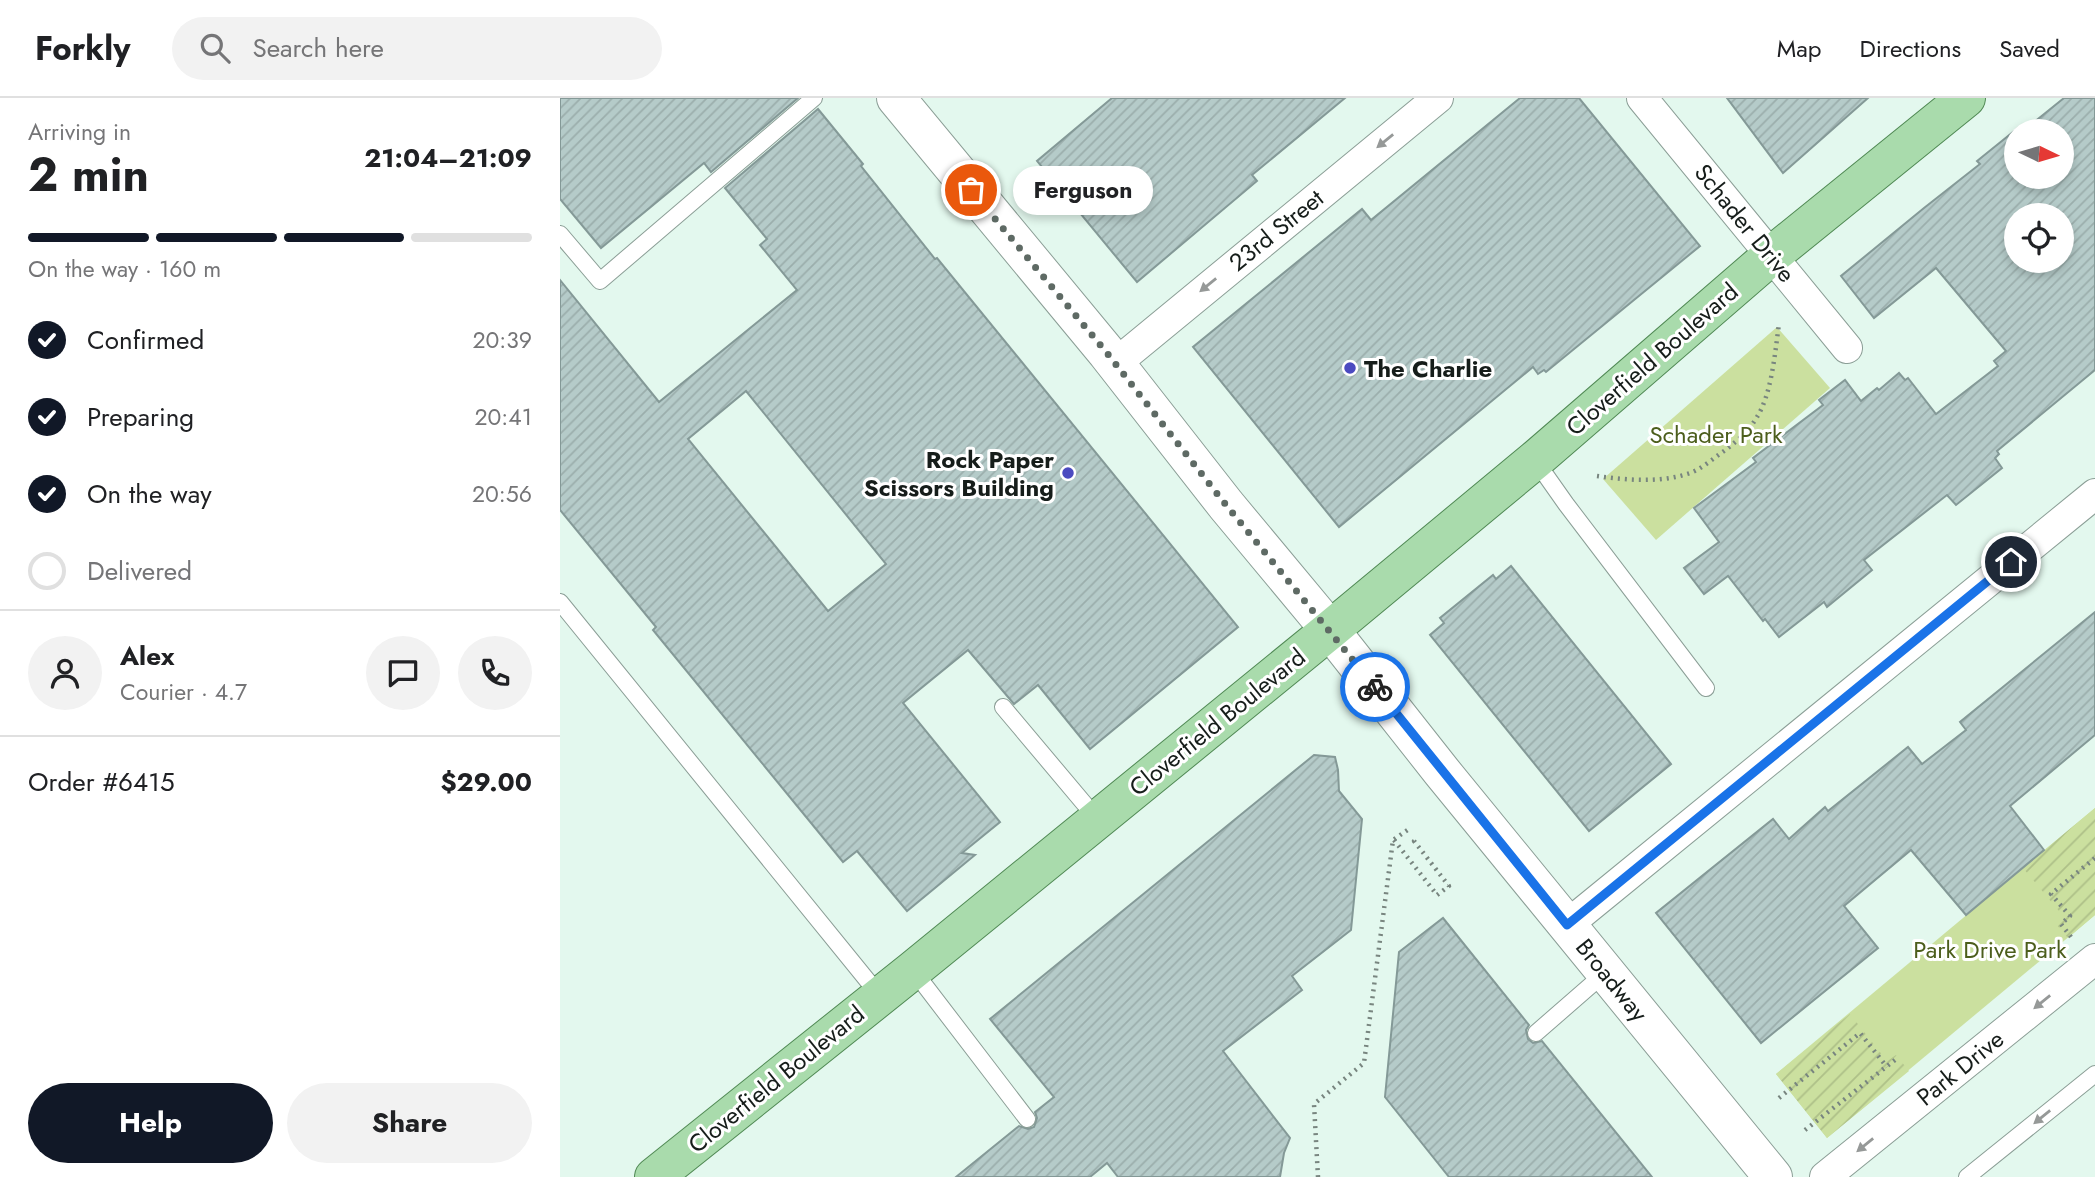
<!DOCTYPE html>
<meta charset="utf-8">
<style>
body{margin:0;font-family:Jost,sans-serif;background:#f2f2f2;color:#202124;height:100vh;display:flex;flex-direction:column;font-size:26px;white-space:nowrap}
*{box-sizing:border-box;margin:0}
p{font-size:23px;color:#757577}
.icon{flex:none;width:38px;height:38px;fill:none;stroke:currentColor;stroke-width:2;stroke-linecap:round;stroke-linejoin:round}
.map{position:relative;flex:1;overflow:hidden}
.sheet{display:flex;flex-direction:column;background:#fff;width:560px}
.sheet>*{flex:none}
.needle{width:46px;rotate:95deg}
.controls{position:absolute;left:1444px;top:21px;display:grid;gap:14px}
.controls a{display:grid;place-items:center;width:70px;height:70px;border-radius:50%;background:#fff;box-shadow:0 4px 10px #0003;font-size:35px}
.pin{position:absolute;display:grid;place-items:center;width:60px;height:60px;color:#fff;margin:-30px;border:4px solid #fff;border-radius:50%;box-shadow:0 2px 7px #0007}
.courier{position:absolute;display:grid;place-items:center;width:70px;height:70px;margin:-35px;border:5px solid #1a73e8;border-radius:50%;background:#fff;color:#222;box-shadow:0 2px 9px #0007}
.bubble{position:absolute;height:49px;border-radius:24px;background:#fff;box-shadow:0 4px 10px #0003;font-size:23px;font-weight:700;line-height:49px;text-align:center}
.headline em{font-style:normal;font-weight:700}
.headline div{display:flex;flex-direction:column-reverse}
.headline{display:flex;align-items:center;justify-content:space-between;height:119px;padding:0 28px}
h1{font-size:46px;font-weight:700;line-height:52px}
.bar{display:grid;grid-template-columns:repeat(4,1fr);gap:10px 7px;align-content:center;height:84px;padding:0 28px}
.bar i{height:9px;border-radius:5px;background:#e0e0e0}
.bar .on{background:#111827}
.bar p{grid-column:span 4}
.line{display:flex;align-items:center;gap:18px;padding:0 28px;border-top:2px solid #e0e0e0}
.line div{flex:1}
.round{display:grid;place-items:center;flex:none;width:74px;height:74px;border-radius:37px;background:#f2f2f2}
ol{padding:0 28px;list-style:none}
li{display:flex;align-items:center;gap:21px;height:77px}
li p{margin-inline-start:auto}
li .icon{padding:7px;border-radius:50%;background:#111827;color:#fff;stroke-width:4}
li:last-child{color:#757577}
li i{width:38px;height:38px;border:4px solid #e0e0e0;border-radius:50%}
.action{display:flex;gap:14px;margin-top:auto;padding:14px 28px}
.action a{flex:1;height:80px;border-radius:42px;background:#111827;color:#fff;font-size:28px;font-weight:700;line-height:80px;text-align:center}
.action a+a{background:#f2f2f2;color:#202124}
header{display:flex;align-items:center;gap:42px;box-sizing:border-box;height:98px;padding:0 35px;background:#fff;border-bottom:2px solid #e0e0e0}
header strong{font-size:33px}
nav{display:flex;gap:38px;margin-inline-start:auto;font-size:24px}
.search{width:490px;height:63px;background:#f2f2f2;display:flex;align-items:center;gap:18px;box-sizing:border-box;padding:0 24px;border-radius:38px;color:#757577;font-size:26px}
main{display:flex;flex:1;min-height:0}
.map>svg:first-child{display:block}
.green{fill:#cbe09f}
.garden{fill:url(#garden-furrows)}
.building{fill:url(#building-hatch);stroke:#849997;stroke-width:2;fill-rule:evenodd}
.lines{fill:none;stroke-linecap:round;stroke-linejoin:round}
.service-casing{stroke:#8b9e96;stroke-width:18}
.minor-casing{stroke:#8b9e96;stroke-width:32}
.tertiary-casing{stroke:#8b9e96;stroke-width:40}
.primary-casing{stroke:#508954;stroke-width:40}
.path{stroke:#78857f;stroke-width:4.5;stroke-dasharray:2 5;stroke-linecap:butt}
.service{stroke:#fff;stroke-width:16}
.minor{stroke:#fff;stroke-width:30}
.tertiary{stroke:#fff;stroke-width:38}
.primary{stroke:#a9dbac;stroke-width:38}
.oneway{fill:#969998}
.done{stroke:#5e6a64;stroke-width:7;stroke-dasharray:0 12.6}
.route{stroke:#1a73e8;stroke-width:9}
.poi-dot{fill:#4b4ac0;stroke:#fff;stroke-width:2.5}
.labels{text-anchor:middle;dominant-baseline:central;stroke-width:6;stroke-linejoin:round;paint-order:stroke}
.street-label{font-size:24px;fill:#161d1a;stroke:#fff}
.poi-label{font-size:24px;font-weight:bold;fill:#161d1a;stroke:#fff;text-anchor:start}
.park-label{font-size:24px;fill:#4c5e1c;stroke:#fff}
</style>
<header>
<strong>Forkly</strong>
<div class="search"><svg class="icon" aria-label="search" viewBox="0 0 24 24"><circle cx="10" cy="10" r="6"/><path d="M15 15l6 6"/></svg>Search here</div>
<nav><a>Map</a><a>Directions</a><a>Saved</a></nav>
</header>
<main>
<section class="sheet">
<div class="headline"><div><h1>2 min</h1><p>Arriving in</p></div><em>21:04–21:09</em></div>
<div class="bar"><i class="on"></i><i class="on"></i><i class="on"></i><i></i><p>On the way · 160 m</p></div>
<ol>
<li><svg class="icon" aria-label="check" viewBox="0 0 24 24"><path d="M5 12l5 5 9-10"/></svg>Confirmed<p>20:39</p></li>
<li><svg class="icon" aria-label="check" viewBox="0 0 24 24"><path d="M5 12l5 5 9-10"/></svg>Preparing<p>20:41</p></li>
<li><svg class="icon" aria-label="check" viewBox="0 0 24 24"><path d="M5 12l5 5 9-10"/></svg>On the way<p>20:56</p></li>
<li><i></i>Delivered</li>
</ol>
<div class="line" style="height:126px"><a class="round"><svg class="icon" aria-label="person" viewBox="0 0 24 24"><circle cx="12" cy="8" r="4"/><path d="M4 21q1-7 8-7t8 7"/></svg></a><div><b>Alex</b><p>Courier · 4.7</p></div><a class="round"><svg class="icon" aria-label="chat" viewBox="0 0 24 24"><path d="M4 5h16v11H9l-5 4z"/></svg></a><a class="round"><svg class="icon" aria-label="phone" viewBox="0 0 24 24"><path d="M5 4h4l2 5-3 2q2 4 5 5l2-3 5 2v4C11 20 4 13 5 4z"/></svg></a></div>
<div class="line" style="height:91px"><div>Order #6415</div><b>$29.00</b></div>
<div class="action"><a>Help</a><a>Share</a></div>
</section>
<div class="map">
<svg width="1535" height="1079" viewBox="0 0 1535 1079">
<defs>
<pattern id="garden-furrows" width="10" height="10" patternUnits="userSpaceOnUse" patternTransform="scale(1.75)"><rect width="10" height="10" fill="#cbe09f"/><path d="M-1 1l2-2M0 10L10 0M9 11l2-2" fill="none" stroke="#aec088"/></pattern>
<pattern id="building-hatch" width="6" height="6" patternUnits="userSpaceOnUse" patternTransform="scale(1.75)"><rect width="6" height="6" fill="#b5cbc9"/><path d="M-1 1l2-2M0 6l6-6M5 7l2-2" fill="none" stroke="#9baeac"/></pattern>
</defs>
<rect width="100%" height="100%" fill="#e3f8ee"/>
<g class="green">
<polygon points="1217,229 1270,290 1096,442 1043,381"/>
<polygon points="1535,710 1535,817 1267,1040 1216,976"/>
</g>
<g class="garden">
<polygon points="1535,710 1535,817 1508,840 1496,826 1504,819 1463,770"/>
<polygon points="1290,916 1327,963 1336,957 1349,973 1267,1040 1216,976"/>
</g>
<g class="building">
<polygon points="0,0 238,0 151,74 144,65 41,150 0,101"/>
<polygon points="552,0 785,0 692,77 697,83 577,184 477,63"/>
<polygon points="960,0 1019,0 1140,148 986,274 984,272 978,276 973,269 779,429 633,249 802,111 811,122"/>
<polygon points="1167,0 1308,0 1223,75"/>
<path d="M1504,0h31v272l-98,81 2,3 -4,4 7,10 -46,37 -9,-10 -83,65 8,10 -45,37 -3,-5 -45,35 -14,-18 -2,2 -35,-45 -24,18 -20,-26 35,-26 -25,-34 62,-46 -3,-4 70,-53 -4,-5 26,-20 16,21 16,-13 2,2 20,-17 6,7 3,-2 28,36 62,-48 -4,-5 12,-10 -70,-83 -62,50 -33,-42 83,-68 56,-44 -3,-3 41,-33 2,3h-4v46h46v-46h-39zM1456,117h46v46h-46z"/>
<path d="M258,11l45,55 -2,2 74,93 2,-1 301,369 -148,122 -52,-64 -24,19 -46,-54 -65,53 97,119 -38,31 13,2 -68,56 -50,-60 -14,11 -190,-232 3,-3 -96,-117v-230l99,122 138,-112 -37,-45 7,-6 -42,-51zM186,293l140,173 -58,47 -140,-172z"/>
<polygon points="951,468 1111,666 1029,733 870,537 884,525 880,520 933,477 936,481"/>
<polygon points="1535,514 1535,637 1450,708 1484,752 1406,817 1351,752 1284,808 1318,850 1201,945 1096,815 1213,721 1229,741 1265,709 1268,713 1348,649 1362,666 1406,632 1400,624"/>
<polygon points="754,657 775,659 778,672 779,693 802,721 791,832 732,878 742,892 663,953 730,1040 724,1055 720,1079 558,1079 547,1065 530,1079 396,1079 459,1028 468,1031 474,1029 477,1020 475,1014 494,999 430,921"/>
<polygon points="883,820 969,927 966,932 968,941 973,945 982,943 1092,1079 889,1079 825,999 839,854"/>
</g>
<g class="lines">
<g class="service-casing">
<g id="service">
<polyline points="0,136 40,183 254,0"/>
<polyline points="975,362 1006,406 1146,590"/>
<polyline points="0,504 320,898"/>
<polyline points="443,609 538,722"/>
<polyline points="353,872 467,1021"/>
<polyline points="976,935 1046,874"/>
<polyline points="1407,1079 1535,976"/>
</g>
</g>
<g class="minor-casing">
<g id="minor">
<polyline points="1082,0 1287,250"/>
<polyline points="555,266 878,0"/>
<polyline points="1007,827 1535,396"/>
<polyline points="1265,1079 1535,861"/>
</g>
</g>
<g class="tertiary-casing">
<polyline id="tertiary" points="336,0 547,255 666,407 770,532 882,674 1213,1079"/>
</g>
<g class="primary-casing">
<polyline id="primary" points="94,1079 353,872 770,532 975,362 1212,157 1406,0"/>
</g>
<g class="path">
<path d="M1037,378c30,4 61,7 90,-2 14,-4 25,-15 37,-23 12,-9 25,-20 33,-34 15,-24 18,-65 22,-93"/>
<polyline points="834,742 877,797 889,788 854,743 857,741"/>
<polyline points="1511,839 1501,826 1510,818 1491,796 1535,760"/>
<polyline points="1219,1000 1300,935 1327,969"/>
<polyline points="1245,1032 1335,962"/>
<polyline points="758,1079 754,1006 804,965 833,742 849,731"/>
</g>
<use href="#service" class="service"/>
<use href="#minor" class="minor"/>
<use href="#tertiary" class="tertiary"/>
<use href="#primary" class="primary"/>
</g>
<defs><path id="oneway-solid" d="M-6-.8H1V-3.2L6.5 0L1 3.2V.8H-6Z" transform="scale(1.75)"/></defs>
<g class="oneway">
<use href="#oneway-solid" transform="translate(825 43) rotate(141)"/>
<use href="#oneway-solid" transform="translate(648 187) rotate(141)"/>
<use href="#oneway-solid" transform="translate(1482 904) rotate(141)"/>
<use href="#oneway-solid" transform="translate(1482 1019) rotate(141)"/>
<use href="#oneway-solid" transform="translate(1305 1047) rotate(141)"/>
</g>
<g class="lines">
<polyline class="done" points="411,92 547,255 666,407 815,589"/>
<polyline class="route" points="815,589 1007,827 1451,464"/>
</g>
<g class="poi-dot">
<circle cx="790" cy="270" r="7"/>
<circle cx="508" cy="375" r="7"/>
</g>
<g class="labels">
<g class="street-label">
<text transform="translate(1185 125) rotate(51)">Schader Drive</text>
<text transform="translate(716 132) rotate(-39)">23rd Street</text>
<text transform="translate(1092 261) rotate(-41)">Cloverfield Boulevard</text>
<text transform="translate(657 624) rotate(-39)">Cloverfield Boulevard</text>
<text transform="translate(1052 882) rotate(51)">Broadway</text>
<text transform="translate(1400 970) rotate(-39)">Park Drive</text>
<text transform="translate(216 981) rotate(-39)">Cloverfield Boulevard</text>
</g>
<g class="poi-label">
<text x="804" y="270">The Charlie</text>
<text x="494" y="361" text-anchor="end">Rock Paper<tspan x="494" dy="28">Scissors Building</tspan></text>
</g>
<g class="park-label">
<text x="1156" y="336">Schader Park</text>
<text x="1430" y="851">Park Drive Park</text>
</g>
</g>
</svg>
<div class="controls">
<a><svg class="needle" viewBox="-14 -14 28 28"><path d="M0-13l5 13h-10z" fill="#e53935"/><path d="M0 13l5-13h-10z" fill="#757577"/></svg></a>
<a><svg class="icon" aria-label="locate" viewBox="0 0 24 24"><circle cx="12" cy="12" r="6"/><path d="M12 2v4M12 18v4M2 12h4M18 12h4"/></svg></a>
</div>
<div class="pin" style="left:411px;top:92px;background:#ea580c"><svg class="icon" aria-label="bag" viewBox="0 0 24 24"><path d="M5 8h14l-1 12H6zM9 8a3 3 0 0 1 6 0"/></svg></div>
<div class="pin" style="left:1451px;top:464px;background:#1f2937"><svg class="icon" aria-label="home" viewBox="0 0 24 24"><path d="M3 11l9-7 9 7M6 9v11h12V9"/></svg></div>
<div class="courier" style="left:815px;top:589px"><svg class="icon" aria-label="bike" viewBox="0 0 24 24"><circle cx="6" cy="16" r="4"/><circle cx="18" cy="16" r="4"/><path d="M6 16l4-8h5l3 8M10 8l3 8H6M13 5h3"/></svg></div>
<div class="bubble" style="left:453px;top:68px;width:140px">Ferguson</div>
</div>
</main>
